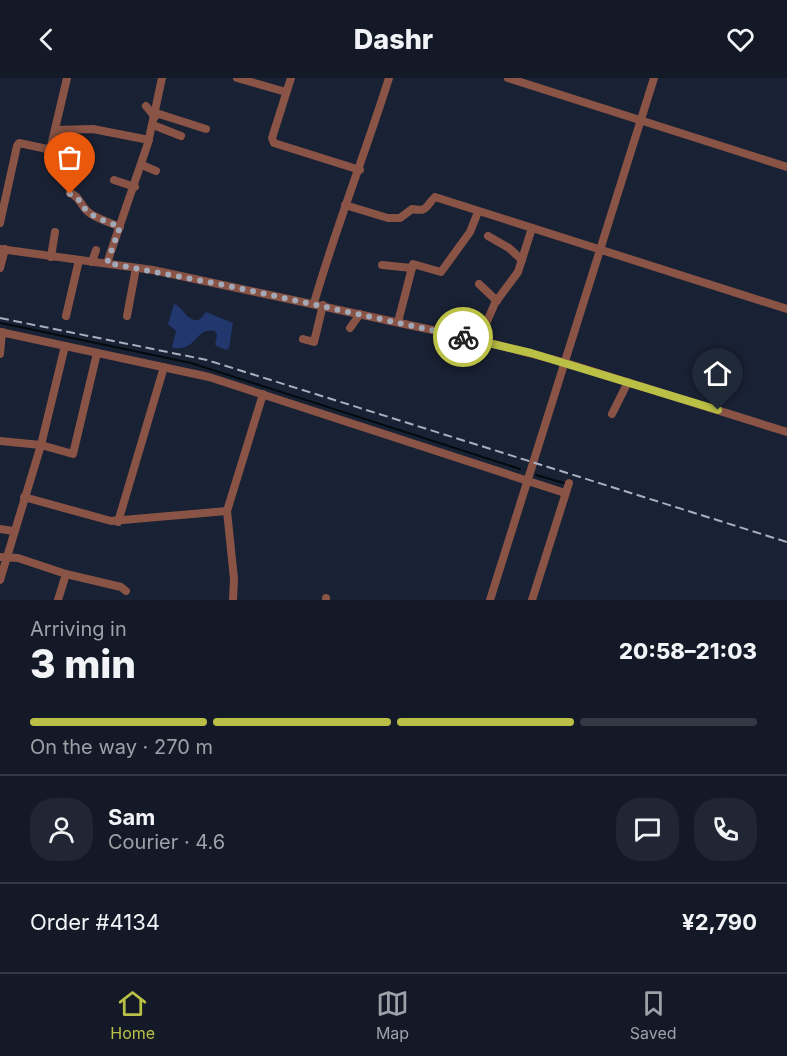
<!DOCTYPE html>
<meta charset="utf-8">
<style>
body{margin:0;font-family:Inter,sans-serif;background:#202633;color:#f1f3f6;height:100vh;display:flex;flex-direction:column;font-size:22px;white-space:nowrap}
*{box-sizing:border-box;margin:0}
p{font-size:20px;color:#9da0a7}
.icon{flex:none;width:33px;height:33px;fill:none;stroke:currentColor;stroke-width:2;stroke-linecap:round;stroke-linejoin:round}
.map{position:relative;height:522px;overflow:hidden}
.drawer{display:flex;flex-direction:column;background:#131927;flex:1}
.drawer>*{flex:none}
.pin{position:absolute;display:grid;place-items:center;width:51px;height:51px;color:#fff;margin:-62px -26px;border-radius:50% 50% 50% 0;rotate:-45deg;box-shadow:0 0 6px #0007}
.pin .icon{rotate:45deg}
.courier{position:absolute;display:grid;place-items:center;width:60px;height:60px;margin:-30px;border:4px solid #bac045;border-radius:50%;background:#fff;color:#222;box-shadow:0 2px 8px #0007}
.head em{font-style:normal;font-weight:800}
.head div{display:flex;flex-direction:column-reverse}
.head{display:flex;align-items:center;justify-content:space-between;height:102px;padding:0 30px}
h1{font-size:39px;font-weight:800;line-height:45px}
.bar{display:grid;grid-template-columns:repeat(4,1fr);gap:9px 6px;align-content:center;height:72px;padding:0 30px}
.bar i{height:8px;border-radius:4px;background:#323844}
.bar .selected{background:#bac045}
.bar p{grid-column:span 4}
.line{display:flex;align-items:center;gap:15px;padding:0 30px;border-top:2px solid #323844}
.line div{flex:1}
.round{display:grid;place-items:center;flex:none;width:63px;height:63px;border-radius:24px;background:#202633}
header{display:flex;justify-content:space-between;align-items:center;height:78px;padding:0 30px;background:#131927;font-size:27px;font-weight:800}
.dock{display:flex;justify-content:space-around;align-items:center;height:84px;border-top:2px solid #323844;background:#131927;font-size:16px;color:#9da0a7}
.dock a{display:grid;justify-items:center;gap:3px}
.dock .selected{color:#bac045}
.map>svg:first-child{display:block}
.green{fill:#21376d}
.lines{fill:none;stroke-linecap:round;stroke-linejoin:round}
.stream{stroke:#010b0e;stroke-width:2}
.minor{stroke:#895345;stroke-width:8}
.rail{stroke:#a8afbe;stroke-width:2;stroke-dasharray:9 4.5;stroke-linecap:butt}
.done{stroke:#a1a8b7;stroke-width:6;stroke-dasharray:0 10.8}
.route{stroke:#bac045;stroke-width:8}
</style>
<header><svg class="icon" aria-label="back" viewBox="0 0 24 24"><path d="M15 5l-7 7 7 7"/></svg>Dashr<svg class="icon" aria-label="heart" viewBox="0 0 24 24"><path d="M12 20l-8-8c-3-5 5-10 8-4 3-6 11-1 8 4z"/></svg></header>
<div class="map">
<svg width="787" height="522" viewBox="0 0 787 522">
<rect width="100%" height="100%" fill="#192134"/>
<path class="green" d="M174,226c11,4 11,17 25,16l7,-8 27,11 -4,25 -3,2 -11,-5 2,-10 -2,-4c-21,-4 -17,21 -43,17l4,-17 -8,-7z"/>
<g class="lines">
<g class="stream">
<polyline points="1,245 191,285 520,391"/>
<polyline points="536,397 564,405"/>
</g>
<g class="minor">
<polyline points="237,0 286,14"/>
<polyline points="291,0 272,60 274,65 360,92"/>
<polyline points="508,0 787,89"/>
<polyline points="146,28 155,39"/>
<polyline points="156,35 206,51"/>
<polyline points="153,47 181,58"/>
<polyline points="55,52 93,51 149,62"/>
<polyline points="142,87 156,93"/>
<polyline points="114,102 135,109"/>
<path d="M70,115c10,4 10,11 17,18 9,8 22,11 33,16"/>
<path d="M345,127l43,13h12l12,-9c16,3 13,-2 23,-12l352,112"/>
<polyline points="0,145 17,68 19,65 47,71 51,68 67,0"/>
<polyline points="488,158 509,170 522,182"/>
<polyline points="0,171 153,192 479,262 563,284 787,354"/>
<polyline points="51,179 55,154"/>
<polyline points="92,184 96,172"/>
<polyline points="107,185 148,65 162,0"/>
<polyline points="382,187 412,190"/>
<polyline points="0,190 5,171"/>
<polyline points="479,206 497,223"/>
<path d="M314,225c22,-76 51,-149 75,-225"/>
<polyline points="66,238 79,182"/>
<polyline points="127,238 136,190"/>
<polyline points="398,244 413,186 441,194 470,154 478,134"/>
<polyline points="350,250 360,236"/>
<polyline points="0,254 209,299 565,415"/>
<polyline points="303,261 314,264 323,227"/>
<polyline points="479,262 495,225 518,194 532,150"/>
<polyline points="0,276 2,254"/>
<polyline points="612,336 628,304"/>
<polyline points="0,363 41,367 73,376 97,275"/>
<polyline points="24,419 111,443 227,433"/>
<polyline points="118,444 164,289"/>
<polyline points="0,451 13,453"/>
<polyline points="0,479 18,480 66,496 121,509 126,513"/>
<polyline points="0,502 41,367 65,268"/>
<polyline points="58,522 66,496"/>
<polyline points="233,522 234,501 227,433 263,316"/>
<polyline points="326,522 326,520"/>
<polyline points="490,522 654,0"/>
<polyline points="532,522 569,405"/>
</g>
<polyline class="rail" points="0,240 207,282 787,464"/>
</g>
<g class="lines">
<path class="done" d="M70,116c10,3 10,10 17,17 9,8 22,11 33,16l-13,36 122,23 234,51"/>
<polyline class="route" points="463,259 531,275 718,332"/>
</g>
</svg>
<div class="pin" style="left:70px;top:116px;background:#ea580c"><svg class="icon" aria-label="bag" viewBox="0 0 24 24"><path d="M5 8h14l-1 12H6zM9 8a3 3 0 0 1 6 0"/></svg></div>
<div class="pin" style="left:718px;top:332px;background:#1f2937"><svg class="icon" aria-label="home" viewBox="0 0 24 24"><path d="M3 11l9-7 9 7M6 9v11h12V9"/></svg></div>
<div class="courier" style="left:463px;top:259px"><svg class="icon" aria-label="bike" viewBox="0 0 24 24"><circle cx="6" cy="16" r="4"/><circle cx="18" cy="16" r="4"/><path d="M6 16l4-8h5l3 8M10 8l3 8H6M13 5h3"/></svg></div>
</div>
<section class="drawer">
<div class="head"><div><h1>3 min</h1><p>Arriving in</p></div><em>20:58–21:03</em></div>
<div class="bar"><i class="selected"></i><i class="selected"></i><i class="selected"></i><i></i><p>On the way · 270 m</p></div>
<div class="line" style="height:108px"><a class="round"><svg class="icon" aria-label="person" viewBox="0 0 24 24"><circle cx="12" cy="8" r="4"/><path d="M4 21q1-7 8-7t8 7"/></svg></a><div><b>Sam</b><p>Courier · 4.6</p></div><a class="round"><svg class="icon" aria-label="chat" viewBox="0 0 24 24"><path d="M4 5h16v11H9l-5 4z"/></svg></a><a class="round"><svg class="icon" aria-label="phone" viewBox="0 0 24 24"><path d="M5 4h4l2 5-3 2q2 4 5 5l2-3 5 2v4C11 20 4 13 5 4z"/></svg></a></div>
<div class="line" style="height:78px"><div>Order #4134</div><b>¥2,790</b></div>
</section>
<nav class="dock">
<a class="selected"><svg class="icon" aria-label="home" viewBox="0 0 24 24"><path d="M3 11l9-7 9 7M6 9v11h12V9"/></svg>Home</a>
<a><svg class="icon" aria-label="map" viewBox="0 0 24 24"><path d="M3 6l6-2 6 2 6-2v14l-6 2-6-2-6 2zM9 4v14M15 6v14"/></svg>Map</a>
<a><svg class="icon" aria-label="saved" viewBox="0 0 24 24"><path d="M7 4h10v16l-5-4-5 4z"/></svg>Saved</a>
</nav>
